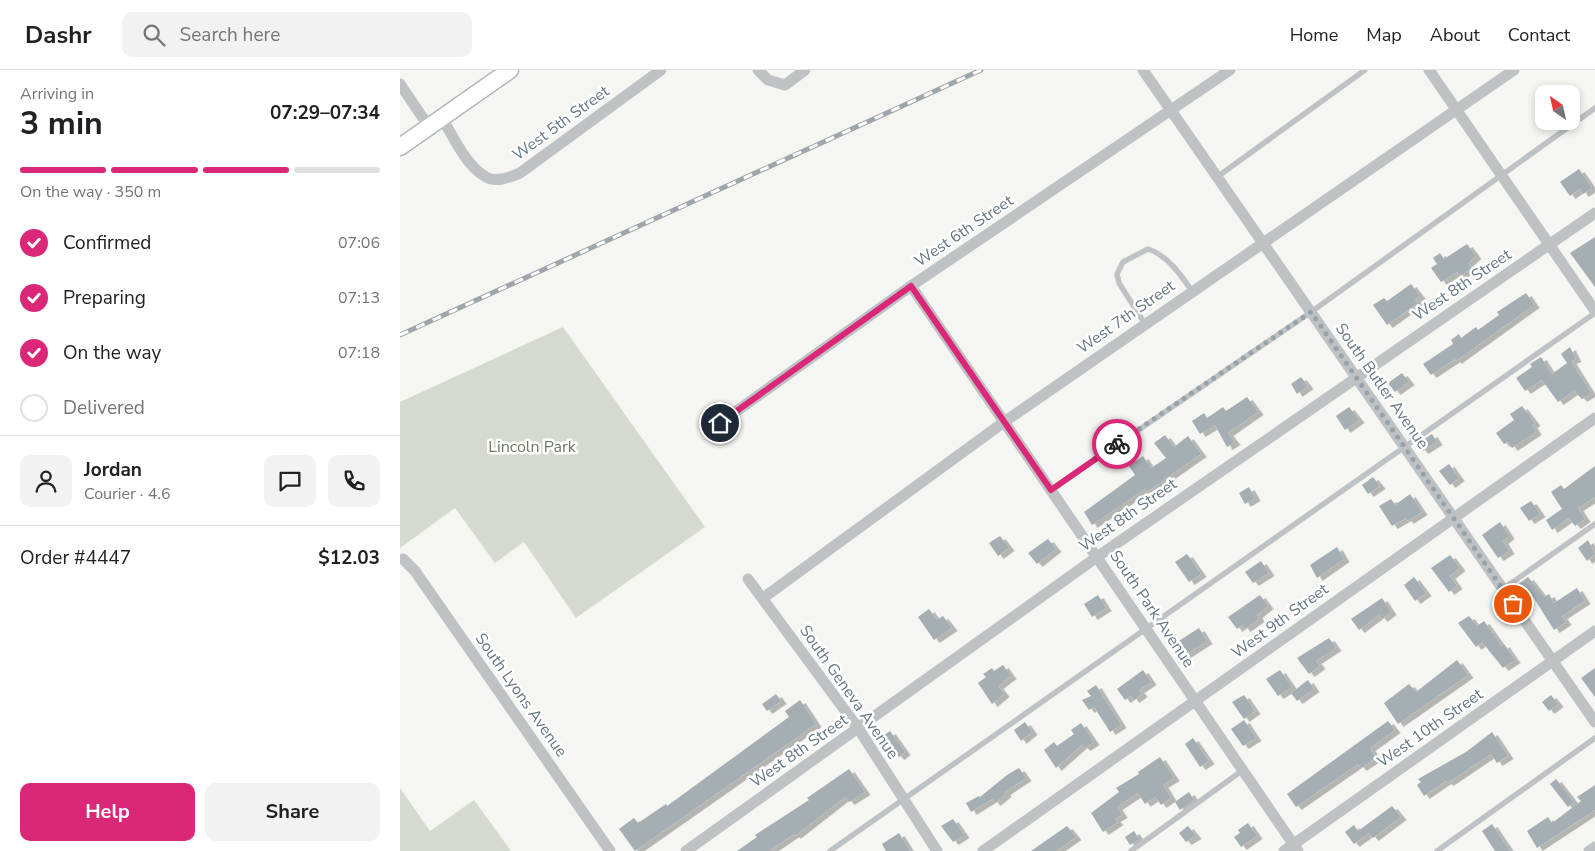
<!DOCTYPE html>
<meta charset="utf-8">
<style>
body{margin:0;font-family:"Nunito Sans",sans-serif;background:#f2f2f2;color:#202124;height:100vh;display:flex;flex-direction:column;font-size:19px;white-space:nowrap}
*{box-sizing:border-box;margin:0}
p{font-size:16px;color:#757577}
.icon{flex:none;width:28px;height:28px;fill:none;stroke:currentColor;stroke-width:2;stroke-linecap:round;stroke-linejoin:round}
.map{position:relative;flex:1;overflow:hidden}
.drawer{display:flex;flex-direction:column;background:#fff;width:400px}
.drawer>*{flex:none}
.needle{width:32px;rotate:326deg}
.buttons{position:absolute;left:1135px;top:15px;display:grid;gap:10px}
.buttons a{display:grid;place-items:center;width:45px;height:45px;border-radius:10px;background:#fff;box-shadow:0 2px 8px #0003;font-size:25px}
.pin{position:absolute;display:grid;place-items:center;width:42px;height:42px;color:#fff;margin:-21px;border:2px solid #fff;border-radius:50%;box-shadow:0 1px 5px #0007}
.courier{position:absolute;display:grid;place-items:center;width:50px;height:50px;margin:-25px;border:4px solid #db2777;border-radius:50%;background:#fff;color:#222;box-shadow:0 1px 6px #0007}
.head em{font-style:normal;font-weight:700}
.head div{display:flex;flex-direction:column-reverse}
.head{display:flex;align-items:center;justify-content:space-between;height:85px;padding:0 20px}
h1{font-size:32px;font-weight:700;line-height:38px}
.bar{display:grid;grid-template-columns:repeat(4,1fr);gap:8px 5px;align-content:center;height:60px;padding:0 20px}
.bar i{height:6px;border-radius:4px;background:#e0e0e0}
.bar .on{background:#db2777}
.bar p{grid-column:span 4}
.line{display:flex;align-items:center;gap:12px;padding:0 20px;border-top:1px solid #e0e0e0}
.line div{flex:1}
.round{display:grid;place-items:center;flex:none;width:52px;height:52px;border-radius:10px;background:#f2f2f2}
ol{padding:0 20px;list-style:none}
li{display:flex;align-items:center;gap:15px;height:55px}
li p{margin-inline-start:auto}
li .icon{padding:5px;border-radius:50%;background:#db2777;color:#fff;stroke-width:4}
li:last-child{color:#757577}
li i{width:28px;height:28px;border:2px solid #e0e0e0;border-radius:50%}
.action{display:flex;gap:10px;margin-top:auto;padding:10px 20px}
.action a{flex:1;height:58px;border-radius:10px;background:#db2777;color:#fff;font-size:20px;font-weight:700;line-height:58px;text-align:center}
.action a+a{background:#f2f2f2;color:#202124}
header{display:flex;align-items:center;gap:30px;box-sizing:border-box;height:70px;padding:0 25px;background:#fff;border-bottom:1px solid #e0e0e0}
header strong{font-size:24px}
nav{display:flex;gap:28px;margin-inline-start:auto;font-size:18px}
.search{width:350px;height:45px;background:#f2f2f2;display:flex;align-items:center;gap:12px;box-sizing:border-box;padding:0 18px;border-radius:10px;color:#757577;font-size:19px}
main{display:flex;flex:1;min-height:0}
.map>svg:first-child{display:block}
.green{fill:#d5dad1}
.building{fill:#a5aeb3;filter:url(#shadow)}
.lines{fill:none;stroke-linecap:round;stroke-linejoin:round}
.secondary-casing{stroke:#b0b6ba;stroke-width:19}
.lane{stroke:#bec2c5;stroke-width:5.5}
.street{stroke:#bec2c5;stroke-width:11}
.secondary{stroke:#fff;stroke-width:16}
.rail-casing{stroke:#9fa6ab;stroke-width:5}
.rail{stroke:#fff;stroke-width:3;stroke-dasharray:9;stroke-linecap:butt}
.done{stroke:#97a3a9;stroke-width:5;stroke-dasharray:0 9}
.route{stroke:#db2777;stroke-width:6}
.labels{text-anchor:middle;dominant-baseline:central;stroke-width:5;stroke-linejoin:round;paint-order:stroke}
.street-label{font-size:16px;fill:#657782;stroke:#fff}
.park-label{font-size:16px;fill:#697964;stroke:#fff}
</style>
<header>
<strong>Dashr</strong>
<div class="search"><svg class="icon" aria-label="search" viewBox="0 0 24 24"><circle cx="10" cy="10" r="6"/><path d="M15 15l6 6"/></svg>Search here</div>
<nav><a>Home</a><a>Map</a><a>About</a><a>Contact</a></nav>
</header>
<main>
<section class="drawer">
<div class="head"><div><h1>3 min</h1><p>Arriving in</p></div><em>07:29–07:34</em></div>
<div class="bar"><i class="on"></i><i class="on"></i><i class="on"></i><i></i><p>On the way · 350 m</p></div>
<ol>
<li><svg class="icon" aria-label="check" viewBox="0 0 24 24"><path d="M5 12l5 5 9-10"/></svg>Confirmed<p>07:06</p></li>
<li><svg class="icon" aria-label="check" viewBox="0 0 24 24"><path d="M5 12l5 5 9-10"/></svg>Preparing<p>07:13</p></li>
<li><svg class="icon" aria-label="check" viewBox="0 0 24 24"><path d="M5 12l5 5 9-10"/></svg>On the way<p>07:18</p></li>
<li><i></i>Delivered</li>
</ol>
<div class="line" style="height:90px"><a class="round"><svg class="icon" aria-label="person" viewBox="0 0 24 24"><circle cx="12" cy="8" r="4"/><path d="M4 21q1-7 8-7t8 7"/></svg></a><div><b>Jordan</b><p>Courier · 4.6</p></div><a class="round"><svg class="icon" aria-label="chat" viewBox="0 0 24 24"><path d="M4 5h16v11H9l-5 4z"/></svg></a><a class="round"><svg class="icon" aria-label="phone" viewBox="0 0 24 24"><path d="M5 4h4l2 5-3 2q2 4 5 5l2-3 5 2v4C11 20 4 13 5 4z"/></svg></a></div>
<div class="line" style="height:65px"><div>Order #4447</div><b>$12.03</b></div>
<div class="action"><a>Help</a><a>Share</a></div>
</section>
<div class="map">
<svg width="1195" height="781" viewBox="0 0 1195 781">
<defs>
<filter id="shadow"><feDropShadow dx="5.5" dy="3" stdDeviation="0" flood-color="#0004"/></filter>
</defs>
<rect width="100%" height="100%" fill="#f5f5f2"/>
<g class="green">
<polygon points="163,257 305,457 176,548 124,472 95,493 55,438 0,478 0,332"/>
<polygon points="0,718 30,761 74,730 111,781 0,781"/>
</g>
<g class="building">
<polygon points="1179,99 1192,118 1183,124 1180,119 1170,126 1160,112"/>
<polygon points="1195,167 1195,217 1170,183"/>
<polygon points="1067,174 1076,186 1068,193 1072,198 1060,206 1057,202 1041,212 1031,198 1037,194 1033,188 1040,183 1044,189"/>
<polygon points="1011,214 1020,226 1015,229 1018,233 987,255 973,235 984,228 987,231"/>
<polygon points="1126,223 1134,235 1056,291 1055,289 1031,305 1023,294 1053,274 1051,270 1059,264 1061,268 1076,257 1078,260 1099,245 1097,242"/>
<polygon points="1170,277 1176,289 1171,291 1191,323 1182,329 1174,321 1158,332 1142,310 1125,321 1116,308 1132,297 1130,294 1141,287 1152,304 1167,293 1161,284"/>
<polygon points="1002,303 1009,312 995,322 988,313"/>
<polygon points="901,307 908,316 897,324 891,314"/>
<polygon points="847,327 858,342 828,363 835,372 827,377 815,355 800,364 792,351 804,343 807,348 823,337 826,341"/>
<polygon points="1122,336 1135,353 1132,355 1136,362 1112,378 1108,372 1104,374 1096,363 1114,350 1110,344"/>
<polygon points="949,337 959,350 945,360 936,346"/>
<polygon points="1032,364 1037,372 1023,381 1017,374"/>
<polygon points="765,365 774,377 788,366 801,384 747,422 745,419 692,455 684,442 735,405 729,396 743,386 751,398 766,388 754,373"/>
<polygon points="1049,394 1059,408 1050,415 1039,401"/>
<polygon points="1195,396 1195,427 1178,438 1185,449 1175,456 1169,448 1152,460 1146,450 1162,439 1151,422 1161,415 1164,419"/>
<polygon points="973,407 980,416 968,424 962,415"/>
<polygon points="849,417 855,428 845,434 839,423"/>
<polygon points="1010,424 1022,442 1008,451 1006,448 992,456 979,436 991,429 995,435"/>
<polygon points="1131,431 1140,444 1129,451 1120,438"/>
<polygon points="1100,452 1109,466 1103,471 1109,481 1098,488 1082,465"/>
<polygon points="600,466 609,478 598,486 589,473"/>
<polygon points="648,469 656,479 637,494 628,483"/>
<polygon points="1188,470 1195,484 1187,491 1178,478"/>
<polygon points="937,477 944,489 917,508 910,495"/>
<polygon points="787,484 801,504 789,512 775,492"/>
<polygon points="1050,485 1060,498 1050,506 1057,516 1049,522 1031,498"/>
<polygon points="861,491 869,503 853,513 845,502"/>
<polygon points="1014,507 1026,523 1015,531 1004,515"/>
<polygon points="1128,507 1144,527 1149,524 1154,533 1177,518 1185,531 1162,546 1166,552 1154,560 1130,522 1125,526 1117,515"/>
<polygon points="698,525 706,538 692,547 684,534"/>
<polygon points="860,525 868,536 857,545 859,549 845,559 842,555 837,559 828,547"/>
<polygon points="982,528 991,542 982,549 979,545 959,560 951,549"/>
<polygon points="529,539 537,550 543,546 552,558 534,570 518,547"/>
<polygon points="1069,546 1077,556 1084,551 1102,576 1104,574 1115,590 1103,598 1082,572 1076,577 1058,553"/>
<polygon points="799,558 807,571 782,587 774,574"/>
<polygon points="929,568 936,578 916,591 920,596 909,604 897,588"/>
<polygon points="1057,590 1068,605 998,654 984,633 1009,614 1016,622"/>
<polygon points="603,595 611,606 598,616 604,624 592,634 578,613 586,607 583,604 592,598 594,601"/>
<polygon points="1195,598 1195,627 1181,608"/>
<polygon points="743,600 751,612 739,620 742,624 734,630 731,626 725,630 717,619"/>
<polygon points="880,600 892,617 878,626 866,609"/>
<polygon points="908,610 914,619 897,631 891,623"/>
<polygon points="696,615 721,655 710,662 694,637 689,640 682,630 691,626 687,621"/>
<polygon points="376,624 381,631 367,641 362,634"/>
<polygon points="844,625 855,641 844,649 832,632"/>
<polygon points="1151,625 1158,634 1149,641 1142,632"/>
<polygon points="400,630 416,654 235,781 219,759 234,748 238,753 266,734 267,736 389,647 385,641"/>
<polygon points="844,650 856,668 843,676 831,659"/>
<polygon points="988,651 995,660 970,678 976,688 961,698 958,694 896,737 887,724"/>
<polygon points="625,652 632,662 621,671 614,660"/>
<polygon points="681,653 694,672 685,678 682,675 656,698 644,680 654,672 657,676 674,664 671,660"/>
<polygon points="490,661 505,682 499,687 494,682 489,685 481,673 486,670 483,666"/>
<polygon points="1092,662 1108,686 1097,693 1091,684 1048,713 1046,711 1024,726 1017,715 1021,712 1018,709 1066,682"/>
<polygon points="793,668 809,691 800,697 785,674"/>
<polygon points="760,687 774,708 763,715 771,728 761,735 755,727 745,734 738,723 717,737 722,745 715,749 718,752 703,762 691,743 719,722 716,718 739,704 738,702"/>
<polygon points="619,698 626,708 605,722 606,724 595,733 592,729 571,742 566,733 579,726 580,727 607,705"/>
<polygon points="449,699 465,722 449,732 445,727 395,766 394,764 369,781 337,781 357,767 355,765 409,730 407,728"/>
<polygon points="1156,709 1174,732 1168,737 1150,714"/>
<polygon points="1195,715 1195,740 1137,778 1127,761 1148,747 1152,753 1181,731 1177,727"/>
<polygon points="789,722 794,730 780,740 775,732"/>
<polygon points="992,736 1001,747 973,768 969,763 954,774 945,762 954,755 958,761"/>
<polygon points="553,749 564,765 553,772 541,756"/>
<polygon points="848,753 857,766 841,777 834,767 840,763 838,760"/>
<polygon points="1092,754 1110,781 1095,781 1082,761"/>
<polygon points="667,756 676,767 656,781 631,781"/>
<polygon points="788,756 796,766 786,772 779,763"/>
<polygon points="734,761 739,769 730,775 725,767"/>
<polygon points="499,763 510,781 486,781 482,774"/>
</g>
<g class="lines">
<g class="secondary-casing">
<polyline id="secondary" points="0,77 110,0"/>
</g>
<g class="lane">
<polyline points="817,107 965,0"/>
<path d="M745,254l-26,-41 -2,-9 6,-12 25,-13c19,6 33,26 44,42"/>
<polyline points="651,420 911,242 1195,38"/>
<polyline points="1103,519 1195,454"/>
<polyline points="430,781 1195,243"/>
<polyline points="731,781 843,700"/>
<polyline points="1037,781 1195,668"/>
</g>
<g class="street">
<polyline points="358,0 368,10 385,15 405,0"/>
<polyline points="743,0 1195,652"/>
<polyline points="1029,0 1195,241"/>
<polyline points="0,14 29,57"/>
<path d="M42,48c11,18 24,48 44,59 11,6 24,0 34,-4l141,-103"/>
<polyline points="511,216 898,781"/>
<polyline points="320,353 511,216 830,0"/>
<polyline points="3,489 15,501 210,781"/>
<polyline points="348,509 458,658 537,781"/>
<polyline points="363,528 604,352 1114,0"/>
<polyline points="286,781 697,487 1195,143"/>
<polyline points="583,781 1195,348"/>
<polyline points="884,781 1195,561"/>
<polyline points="1189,781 1195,777"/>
</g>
<use href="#secondary" class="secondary"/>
<g class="rail-casing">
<polyline id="rail" points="0,265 581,0"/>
</g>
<use href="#rail" class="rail"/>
</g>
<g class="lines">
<polyline class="done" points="717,374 911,242 1113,534"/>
<polyline class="route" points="320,353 511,216 651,420 717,374"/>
</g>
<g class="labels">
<g class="street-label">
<text transform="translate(161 53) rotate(-36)">West 5th Street</text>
<text transform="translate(564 161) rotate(-34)">West 6th Street</text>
<text transform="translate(1062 215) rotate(-34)">West 8th Street</text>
<text transform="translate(726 247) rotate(-35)">West 7th Street</text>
<text transform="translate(982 316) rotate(55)">South Butler Avenue</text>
<text transform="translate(728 445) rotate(-35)">West 8th Street</text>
<text transform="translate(752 539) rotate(56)">South Park Avenue</text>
<text transform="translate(880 551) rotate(-36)">West 9th Street</text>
<text transform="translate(449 622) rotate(55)">South Geneva Avenue</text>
<text transform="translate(121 625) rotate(55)">South Lyons Avenue</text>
<text transform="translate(1030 658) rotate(-35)">West 10th Street</text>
<text transform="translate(399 681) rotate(-35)">West 8th Street</text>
</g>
<g class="park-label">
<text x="132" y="377">Lincoln Park</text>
</g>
</g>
</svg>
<div class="buttons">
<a><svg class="needle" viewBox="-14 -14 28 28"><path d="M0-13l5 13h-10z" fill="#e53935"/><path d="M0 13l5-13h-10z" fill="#757577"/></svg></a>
</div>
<div class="pin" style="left:1113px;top:534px;background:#ea580c"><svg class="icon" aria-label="bag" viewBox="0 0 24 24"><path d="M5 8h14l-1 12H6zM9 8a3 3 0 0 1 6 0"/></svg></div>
<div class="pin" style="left:320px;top:353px;background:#1f2937"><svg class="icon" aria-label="home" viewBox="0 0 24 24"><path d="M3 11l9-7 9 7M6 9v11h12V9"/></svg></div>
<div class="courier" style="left:717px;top:374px"><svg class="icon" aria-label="bike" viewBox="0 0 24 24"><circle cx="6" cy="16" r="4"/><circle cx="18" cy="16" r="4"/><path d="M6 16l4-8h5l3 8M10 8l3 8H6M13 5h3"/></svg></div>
</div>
</main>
